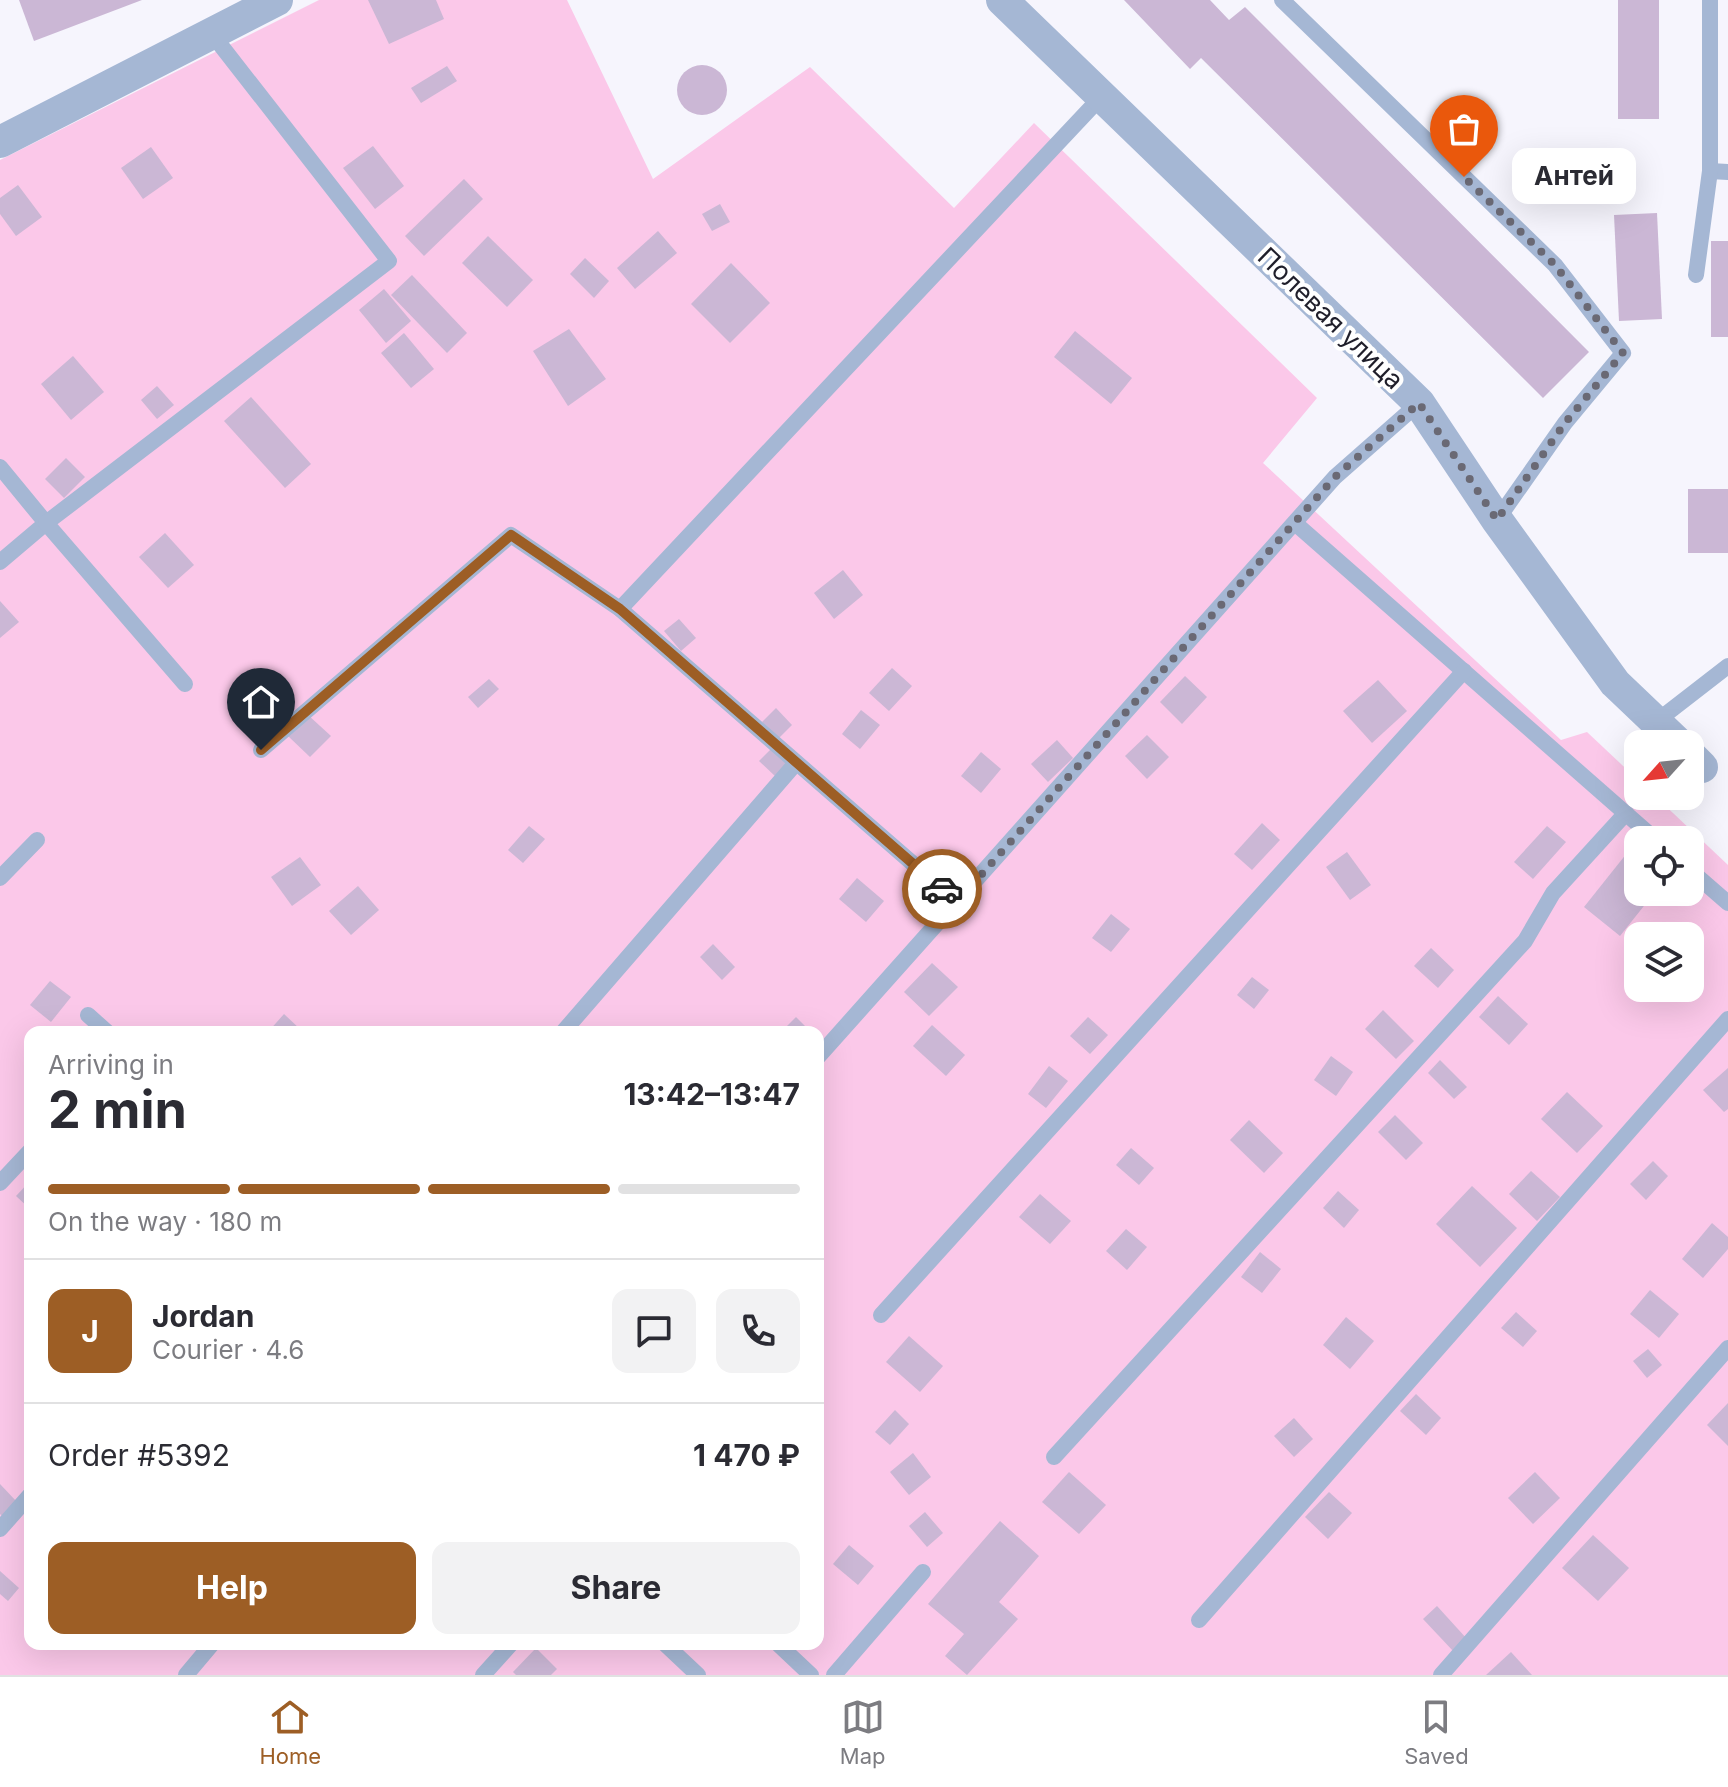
<!DOCTYPE html>
<meta charset="utf-8">
<style>
body{margin:0;font-family:Inter,sans-serif;background:#f2f2f3;color:#2b2b33;height:100vh;display:flex;flex-direction:column;font-size:30px;white-space:nowrap}
*{box-sizing:border-box;margin:0}
p{font-size:26px;color:#7c7c81}
.icon{flex:none;width:44px;height:44px;fill:none;stroke:currentColor;stroke-width:2;stroke-linecap:round;stroke-linejoin:round}
.map{position:relative;flex:1;overflow:hidden}
.side{position:absolute;left:24px;top:1026px;width:800px;height:624px;display:flex;flex-direction:column;background:#fff;border-radius:16px;box-shadow:0 8px 32px #0002}
.side>*{flex:none}
.needle{width:52px;rotate:243deg}
.controls{position:absolute;left:1624px;top:730px;display:grid;gap:16px}
.controls a{display:grid;place-items:center;width:80px;height:80px;border-radius:16px;background:#fff;box-shadow:0 8px 32px #0002;font-size:40px}
.pin{position:absolute;display:grid;place-items:center;width:68px;height:68px;color:#fff;margin:-82px -34px;border-radius:50% 50% 50% 0;rotate:-45deg;box-shadow:0 0 8px #0007}
.pin .icon{rotate:45deg}
.courier{position:absolute;display:grid;place-items:center;width:80px;height:80px;margin:-40px;border:6px solid #9d5e25;border-radius:50%;background:#fff;color:#222;box-shadow:0 2px 10px #0007}
.bubble{position:absolute;height:56px;border-radius:16px;background:#fff;box-shadow:0 8px 32px #0002;font-size:26px;font-weight:700;line-height:56px;text-align:center}
.head em{font-style:normal;font-weight:700}
.head div{display:flex;flex-direction:column-reverse}
.head{display:flex;align-items:center;justify-content:space-between;height:136px;padding:0 24px}
h1{font-size:52px;font-weight:700;line-height:60px}
.bar{display:grid;grid-template-columns:repeat(4,1fr);gap:12px 8px;align-content:center;height:96px;padding:0 24px}
.bar i{height:10px;border-radius:6px;background:#e1e1e2}
.bar .current{background:#9d5e25}
.bar p{grid-column:span 4}
.line{display:flex;align-items:center;gap:20px;padding:0 24px;border-top:2px solid #e1e1e2}
.line div{flex:1}
.round{display:grid;place-items:center;flex:none;width:84px;height:84px;border-radius:16px;background:#f2f2f3}
.button{display:flex;gap:16px;margin-top:auto;padding:16px 24px}
.button a{flex:1;height:92px;border-radius:16px;background:#9d5e25;color:#fff;font-size:32px;font-weight:700;line-height:92px;text-align:center}
.button a+a{background:#f2f2f3;color:#2b2b33}
.dock{display:flex;justify-content:space-around;align-items:center;height:112px;border-top:2px solid #e1e1e2;background:#fff;font-size:22px;color:#7c7c81}
.dock a{display:grid;justify-items:center;gap:4px}
.dock .current{color:#9d5e25}
.map>svg:first-child{display:block}
.green{fill:#fbc8e9;fill-rule:evenodd}
.building{fill:#cbb7d5}
.lines{fill:none;stroke-linecap:round;stroke-linejoin:round}
.service{stroke:#a5b7d4;stroke-width:16}
.minor{stroke:#a5b7d4;stroke-width:32}
.done{stroke:#6a6974;stroke-width:8;stroke-dasharray:0 14.4}
.route{stroke:#9d5e25;stroke-width:10}
.labels{text-anchor:middle;dominant-baseline:central;stroke-width:8;stroke-linejoin:round;paint-order:stroke}
.street-label{font-size:26px;fill:#1f1e2a;stroke:#fff}
</style>
<div class="map">
<svg width="1728" height="1675" viewBox="0 0 1728 1675">
<rect width="100%" height="100%" fill="#f6f5fd"/>
<path class="green" d="M319,0h248l86,179 157,-112 144,141 80,-85 283,275 -54,65 298,277 26,-8 51,48v16h17l73,69v810h-1728v-1515zM1638,840h52v52h-52zM1638,936h52v52h-52zM30,1032h788v612h-788z"/>
<g class="building">
<polygon points="19,0 142,0 34,41"/>
<polygon points="368,0 436,0 444,19 389,44"/>
<polygon points="1124,0 1210,0 1229,20 1245,7 1589,352 1543,398 1201,58 1190,69"/>
<rect x="1618" y="0" width="41" height="119"/>
<circle cx="702" cy="90" r="25"/>
<polygon points="447,66 457,81 421,103 411,88"/>
<polygon points="373,146 404,186 375,209 343,168"/>
<polygon points="151,147 173,178 143,199 121,168"/>
<polygon points="464,179 483,199 424,256 405,236"/>
<polygon points="18,185 42,217 16,236 0,214 0,198"/>
<polygon points="720,204 730,222 712,231 702,214"/>
<polygon points="1657,213 1662,319 1619,321 1614,215"/>
<polygon points="658,231 677,253 635,289 617,268"/>
<polygon points="488,236 533,280 507,307 462,263"/>
<rect x="1711" y="241" width="17" height="96"/>
<polygon points="585,258 609,281 594,298 570,274"/>
<polygon points="731,263 770,303 730,343 691,304"/>
<polygon points="412,275 467,333 447,353 391,295"/>
<polygon points="384,289 411,321 386,343 359,310"/>
<polygon points="569,329 606,379 568,406 533,351"/>
<polygon points="1075,331 1132,378 1111,404 1054,357"/>
<polygon points="404,333 434,369 411,388 381,353"/>
<polygon points="73,356 104,392 71,420 41,384"/>
<polygon points="157,386 174,405 157,419 141,400"/>
<polygon points="251,397 311,464 285,488 224,421"/>
<polygon points="66,458 85,477 64,498 45,479"/>
<rect x="1688" y="489" width="40" height="64"/>
<polygon points="165,533 194,565 168,588 139,557"/>
<polygon points="843,570 863,595 834,619 814,593"/>
<polygon points="0,601 19,622 0,638"/>
<polygon points="679,619 696,638 681,651 664,631"/>
<polygon points="892,668 912,686 889,711 869,693"/>
<polygon points="1185,676 1207,697 1182,724 1160,702"/>
<polygon points="489,679 499,689 478,708 468,697"/>
<polygon points="1378,680 1407,711 1372,743 1343,711"/>
<polygon points="776,708 792,725 779,738 762,722"/>
<polygon points="861,710 880,725 860,749 842,734"/>
<polygon points="308,715 331,736 310,757 288,736"/>
<polygon points="1147,735 1169,757 1147,779 1125,756"/>
<polygon points="1057,740 1073,758 1048,782 1031,764"/>
<polygon points="774,746 790,762 776,777 759,761"/>
<polygon points="981,752 1001,769 981,793 961,776"/>
<polygon points="1262,823 1280,840 1252,870 1234,854"/>
<polygon points="529,826 545,839 523,863 508,850"/>
<polygon points="1547,826 1566,842 1533,879 1514,862"/>
<polygon points="1347,852 1371,885 1350,900 1326,867"/>
<polygon points="1627,853 1638,862 1638,892 1655,892 1620,936 1584,907"/>
<polygon points="300,857 321,885 292,906 271,877"/>
<polygon points="857,878 884,901 866,922 839,899"/>
<polygon points="358,886 379,910 351,935 329,911"/>
<polygon points="1111,914 1130,929 1111,952 1092,938"/>
<polygon points="713,944 735,967 722,980 700,957"/>
<polygon points="1431,948 1454,970 1438,988 1414,966"/>
<polygon points="932,963 958,987 929,1016 904,992"/>
<polygon points="1252,977 1269,990 1254,1009 1237,995"/>
<polygon points="50,981 71,997 51,1022 30,1005"/>
<polygon points="1498,996 1528,1024 1509,1045 1479,1017"/>
<polygon points="1383,1010 1414,1041 1396,1059 1365,1029"/>
<polygon points="284,1014 301,1030 299,1032 268,1032"/>
<polygon points="796,1017 811,1032 781,1032"/>
<polygon points="1088,1017 1108,1035 1090,1054 1070,1036"/>
<polygon points="932,1025 965,1055 946,1076 913,1046"/>
<polygon points="1331,1056 1353,1072 1336,1096 1314,1080"/>
<polygon points="1440,1060 1467,1087 1454,1099 1428,1073"/>
<polygon points="1049,1066 1068,1081 1046,1108 1028,1094"/>
<polygon points="1728,1068 1728,1109 1724,1112 1703,1090"/>
<polygon points="1567,1092 1603,1126 1577,1153 1541,1119"/>
<polygon points="1395,1115 1423,1143 1406,1160 1378,1132"/>
<polygon points="1249,1120 1283,1153 1264,1173 1230,1140"/>
<polygon points="1131,1148 1154,1168 1139,1185 1116,1165"/>
<polygon points="1653,1161 1668,1176 1646,1200 1630,1184"/>
<polygon points="1531,1171 1560,1197 1537,1221 1509,1194"/>
<polygon points="30,1181 30,1209 16,1196"/>
<polygon points="1472,1186 1517,1228 1480,1267 1436,1224"/>
<polygon points="1338,1191 1359,1210 1344,1228 1323,1208"/>
<polygon points="1040,1194 1071,1221 1050,1244 1019,1217"/>
<polygon points="1712,1223 1728,1237 1728,1249 1703,1278 1682,1259"/>
<polygon points="1126,1229 1147,1247 1127,1270 1106,1251"/>
<polygon points="1260,1252 1281,1269 1262,1293 1241,1277"/>
<polygon points="1650,1290 1679,1314 1659,1338 1630,1314"/>
<polygon points="1516,1312 1537,1331 1523,1347 1501,1328"/>
<polygon points="1346,1317 1374,1341 1350,1369 1323,1345"/>
<polygon points="909,1336 943,1366 920,1392 886,1362"/>
<polygon points="1648,1349 1662,1365 1647,1378 1633,1361"/>
<polygon points="1416,1394 1441,1418 1426,1435 1400,1411"/>
<polygon points="1728,1403 1728,1446 1707,1425"/>
<polygon points="895,1410 909,1424 890,1445 875,1432"/>
<polygon points="1294,1418 1313,1439 1294,1457 1274,1436"/>
<polygon points="913,1453 931,1477 909,1495 890,1472"/>
<polygon points="1069,1472 1106,1505 1079,1534 1042,1502"/>
<polygon points="1535,1472 1560,1498 1533,1524 1508,1498"/>
<polygon points="0,1484 17,1502 2,1516 0,1514"/>
<polygon points="1329,1492 1352,1513 1328,1539 1305,1517"/>
<polygon points="925,1512 943,1533 927,1547 909,1526"/>
<polygon points="1000,1521 1039,1556 999,1602 1018,1619 967,1675 945,1656 964,1634 928,1604"/>
<polygon points="1593,1535 1629,1568 1598,1601 1562,1568"/>
<polygon points="849,1545 874,1566 858,1585 833,1564"/>
<polygon points="0,1571 19,1588 8,1601 0,1594"/>
<polygon points="1437,1606 1467,1639 1454,1652 1423,1619"/>
<polygon points="536,1648 557,1669 551,1675 516,1675 513,1672"/>
<polygon points="1511,1652 1532,1675 1486,1675"/>
</g>
<g class="lines">
<g class="service">
<polyline points="1282,0 1555,265 1623,353 1565,423 1497,520"/>
<polyline points="1710,171 1728,172"/>
<polyline points="1696,275 1710,171 1710,0"/>
<polyline points="0,467 46,523 0,562"/>
<polyline points="1296,524 1656,840"/>
<polyline points="620,609 1102,96"/>
<polyline points="185,684 46,523 389,261 212,34"/>
<polyline points="1657,721 1728,666"/>
<polyline points="261,750 511,535 620,609 957,902"/>
<polyline points="1690,870 1728,903"/>
<polyline points="0,878 37,840"/>
<polyline points="88,1015 107,1032"/>
<polyline points="563,1032 796,763"/>
<polyline points="818,1057 1335,477 1419,403"/>
<polyline points="0,1183 30,1151"/>
<polyline points="881,1315 1464,671"/>
<polyline points="1054,1457 1525,941 1553,893 1626,813"/>
<polyline points="0,1529 30,1495"/>
<polyline points="1199,1620 1728,1019"/>
<polyline points="665,1644 698,1675"/>
<polyline points="778,1644 811,1675"/>
<polyline points="186,1675 212,1644"/>
<polyline points="483,1675 511,1644"/>
<polyline points="834,1675 923,1572"/>
<polyline points="1441,1675 1728,1348"/>
</g>
<g class="minor">
<polyline points="1002,0 1419,403 1497,520 1615,683 1679,744"/>
<polyline points="0,142 277,0"/>
<polyline points="1690,755 1702,767"/>
</g>
</g>
<g class="lines">
<polyline class="done" points="942,889 957,902 1335,477 1419,403 1497,520 1565,423 1623,353 1555,265 1464,177"/>
<polyline class="route" points="261,750 511,535 620,609 942,889"/>
</g>
<g class="labels">
<g class="street-label">
<text transform="translate(1331 318) rotate(44)">Полевая улица</text>
</g>
</g>
</svg>
<div class="controls">
<a><svg class="needle" viewBox="-14 -14 28 28"><path d="M0-13l5 13h-10z" fill="#e53935"/><path d="M0 13l5-13h-10z" fill="#7c7c81"/></svg></a>
<a><svg class="icon" aria-label="locate" viewBox="0 0 24 24"><circle cx="12" cy="12" r="6"/><path d="M12 2v4M12 18v4M2 12h4M18 12h4"/></svg></a>
<a><svg class="icon" aria-label="layers" viewBox="0 0 24 24"><path d="M12 4l9 5-9 5-9-5zM3 14l9 5 9-5"/></svg></a>
</div>
<div class="pin" style="left:1464px;top:177px;background:#ea580c"><svg class="icon" aria-label="bag" viewBox="0 0 24 24"><path d="M5 8h14l-1 12H6zM9 8a3 3 0 0 1 6 0"/></svg></div>
<div class="pin" style="left:261px;top:750px;background:#1f2937"><svg class="icon" aria-label="home" viewBox="0 0 24 24"><path d="M3 11l9-7 9 7M6 9v11h12V9"/></svg></div>
<div class="courier" style="left:942px;top:889px"><svg class="icon" aria-label="car" viewBox="0 0 24 24"><path d="M5 17H2v-5l4-1 3-4h7l3 4 3 1v5h-3M9 17h6M6 11h13"/><circle cx="7" cy="17" r="2"/><circle cx="17" cy="17" r="2"/></svg></div>
<div class="bubble" style="left:1512px;top:148px;width:124px">Антей</div>
<section class="side">
<div class="head"><div><h1>2 min</h1><p>Arriving in</p></div><em>13:42–13:47</em></div>
<div class="bar"><i class="current"></i><i class="current"></i><i class="current"></i><i></i><p>On the way · 180 m</p></div>
<div class="line" style="height:144px"><b class="round" style="background:#9d5e25;color:#fff">J</b><div><b>Jordan</b><p>Courier · 4.6</p></div><a class="round"><svg class="icon" aria-label="chat" viewBox="0 0 24 24"><path d="M4 5h16v11H9l-5 4z"/></svg></a><a class="round"><svg class="icon" aria-label="phone" viewBox="0 0 24 24"><path d="M5 4h4l2 5-3 2q2 4 5 5l2-3 5 2v4C11 20 4 13 5 4z"/></svg></a></div>
<div class="line" style="height:104px"><div>Order #5392</div><b>1 470 ₽</b></div>
<div class="button"><a>Help</a><a>Share</a></div>
</section>
</div>
<nav class="dock">
<a class="current"><svg class="icon" aria-label="home" viewBox="0 0 24 24"><path d="M3 11l9-7 9 7M6 9v11h12V9"/></svg>Home</a>
<a><svg class="icon" aria-label="map" viewBox="0 0 24 24"><path d="M3 6l6-2 6 2 6-2v14l-6 2-6-2-6 2zM9 4v14M15 6v14"/></svg>Map</a>
<a><svg class="icon" aria-label="saved" viewBox="0 0 24 24"><path d="M7 4h10v16l-5-4-5 4z"/></svg>Saved</a>
</nav>
